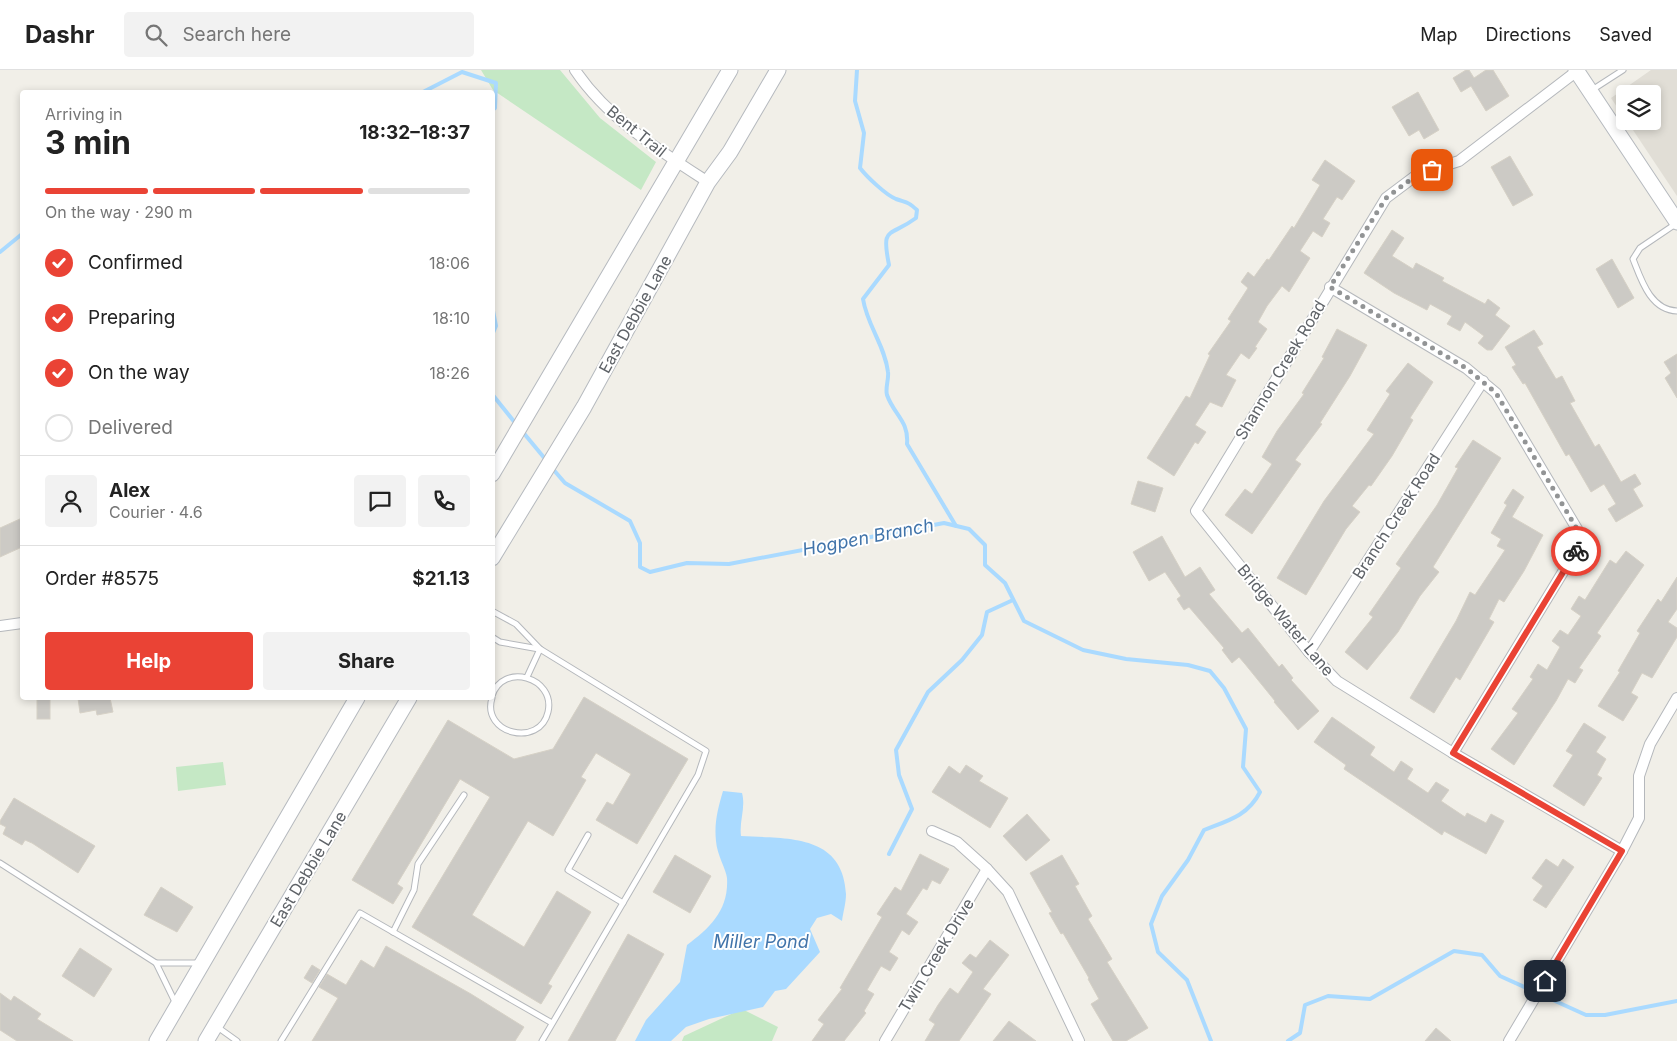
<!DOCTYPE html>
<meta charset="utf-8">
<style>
body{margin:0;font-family:Inter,sans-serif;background:#f2f2f2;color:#222;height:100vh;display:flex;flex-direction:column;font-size:19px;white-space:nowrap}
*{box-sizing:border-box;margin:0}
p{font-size:16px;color:#767676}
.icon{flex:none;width:28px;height:28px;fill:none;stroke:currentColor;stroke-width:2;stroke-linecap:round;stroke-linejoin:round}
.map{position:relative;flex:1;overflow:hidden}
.side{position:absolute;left:20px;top:20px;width:475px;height:610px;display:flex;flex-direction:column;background:#fff;border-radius:5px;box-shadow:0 2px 8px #0003}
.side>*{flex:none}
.tools{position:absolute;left:1616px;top:15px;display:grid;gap:10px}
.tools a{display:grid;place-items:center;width:45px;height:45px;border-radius:5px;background:#fff;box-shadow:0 2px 8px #0003;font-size:25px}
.pin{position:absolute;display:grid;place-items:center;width:42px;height:42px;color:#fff;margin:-21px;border-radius:10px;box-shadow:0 2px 8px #0006}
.courier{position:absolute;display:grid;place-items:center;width:50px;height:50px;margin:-25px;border:4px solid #ea4335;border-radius:50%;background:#fff;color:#222;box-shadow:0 1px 6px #0007}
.summary em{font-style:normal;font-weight:700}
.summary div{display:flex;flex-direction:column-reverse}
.summary{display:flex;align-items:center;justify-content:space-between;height:85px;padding:0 25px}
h1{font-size:32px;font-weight:700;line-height:38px}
.bar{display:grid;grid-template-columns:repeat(4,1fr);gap:8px 5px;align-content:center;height:60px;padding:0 25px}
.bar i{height:6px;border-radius:4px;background:#e0e0e0}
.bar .active{background:#ea4335}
.bar p{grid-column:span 4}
.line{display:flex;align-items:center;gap:12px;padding:0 25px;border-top:1px solid #e0e0e0}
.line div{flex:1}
.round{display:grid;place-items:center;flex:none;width:52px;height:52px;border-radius:5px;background:#f2f2f2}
ol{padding:0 25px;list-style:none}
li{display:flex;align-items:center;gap:15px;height:55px}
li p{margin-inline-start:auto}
li .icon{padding:5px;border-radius:50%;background:#ea4335;color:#fff;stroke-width:4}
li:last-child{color:#767676}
li i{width:28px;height:28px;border:2px solid #e0e0e0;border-radius:50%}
.button{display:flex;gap:10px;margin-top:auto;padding:10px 25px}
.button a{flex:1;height:58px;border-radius:5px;background:#ea4335;color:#fff;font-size:20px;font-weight:700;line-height:58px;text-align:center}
.button a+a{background:#f2f2f2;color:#222}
header{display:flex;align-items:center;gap:30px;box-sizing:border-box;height:70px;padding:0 25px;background:#fff;border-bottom:1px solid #e0e0e0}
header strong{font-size:24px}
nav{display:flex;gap:28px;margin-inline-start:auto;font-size:18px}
.search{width:350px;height:45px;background:#f2f2f2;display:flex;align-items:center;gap:12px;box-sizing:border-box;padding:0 18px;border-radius:5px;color:#767676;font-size:19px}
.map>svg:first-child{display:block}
.education{fill:#e1ded6}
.green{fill:#c5e8c5}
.water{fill:#aadaff}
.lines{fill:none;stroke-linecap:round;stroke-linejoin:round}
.stream{stroke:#aadaff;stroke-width:4}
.building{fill:#cccac5;stroke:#d6d1c6}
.lane-casing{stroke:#b5b8bc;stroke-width:7}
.street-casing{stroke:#b5b8bc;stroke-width:12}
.secondary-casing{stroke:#b6babf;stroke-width:17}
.lane{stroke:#fff;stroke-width:5}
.street{stroke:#fff;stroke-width:10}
.secondary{stroke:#fff;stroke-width:15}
.done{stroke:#929495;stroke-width:5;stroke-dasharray:0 9}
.route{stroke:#ea4335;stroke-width:6}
.labels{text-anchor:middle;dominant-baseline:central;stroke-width:4;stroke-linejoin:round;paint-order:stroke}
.street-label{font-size:16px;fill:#5f6368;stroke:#fff}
.water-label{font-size:18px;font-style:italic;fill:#4174aa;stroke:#fff}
</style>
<header>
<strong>Dashr</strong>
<div class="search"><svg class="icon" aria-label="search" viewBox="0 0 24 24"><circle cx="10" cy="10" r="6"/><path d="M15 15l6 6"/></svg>Search here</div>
<nav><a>Map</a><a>Directions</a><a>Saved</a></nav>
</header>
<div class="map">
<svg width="1677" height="971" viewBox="0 0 1677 971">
<rect width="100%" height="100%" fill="#f1efe8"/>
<polygon class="education" points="1651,0 1677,0 1677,126 1627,51 1652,51 1652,24 1625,24 1625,49 1611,28"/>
<g class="green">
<polygon points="481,0 560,0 600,48 656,92 641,120 493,20"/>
<polygon points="223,692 226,715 178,721 176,697"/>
<polygon points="742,939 778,957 772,971 682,971 684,966"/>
</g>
<path class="water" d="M723,721l19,2c4,15 -3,28 -1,43 45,3 102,-3 105,58 0,9 -3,19 -4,27l-11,-7 -14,4 -7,11 10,23 -34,37 -11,2 -12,16 -54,12 -23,8 -15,14h-36l11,-21 34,-38 7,-37c23,-17 42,-35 40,-67 -1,-9 -10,-23 -11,-37 -2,-18 2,-33 7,-50z"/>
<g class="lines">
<g class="stream">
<path d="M857,0l-2,31 9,32 -4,35c7,9 26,27 36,31 11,4 11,2 21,11l-1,8c-27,20 -35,7 -27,47l-26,34c4,26 22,47 25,73 1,7 -3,16 -1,23 7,20 22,26 20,49l49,82"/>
<polyline points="423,22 462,2 496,13 495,38 492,40"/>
<polyline points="0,182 22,164"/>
<polyline points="492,236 496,256 492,265"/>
<polyline points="492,324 516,354"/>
<polyline points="522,361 546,390"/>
<path d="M552,398l13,15 65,38 10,22v24l10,5 37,-9 42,1 215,-41 25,6 16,16v20l20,18 19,38 59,29 43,9 62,6 22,6 14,17 22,41 -3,38 17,25c-12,24 -33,29 -56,38l-16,30 -26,36 -11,28 7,28 29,28 24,61"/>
<polyline points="889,784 912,739 899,705 896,680 928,622 962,590 982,565 987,542 1013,530"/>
<polyline points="1288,971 1300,963 1305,935 1328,926 1370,929 1454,881 1482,885 1500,906 1586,945 1605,945 1677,931"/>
</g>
</g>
<g class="building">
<polygon points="1466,0 1469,0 1474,8 1486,0 1493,0 1509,26 1486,41 1471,16 1461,22 1453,8"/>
<polygon points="1418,22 1439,60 1424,69 1419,60 1409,66 1392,37"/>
<polygon points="1510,86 1533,125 1513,136 1491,97"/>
<polygon points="1325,90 1355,111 1342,130 1337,127 1323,149 1330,153 1322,167 1313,161 1300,181 1310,188 1289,222 1282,216 1267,236 1258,252 1267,259 1255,277 1257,278 1249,289 1241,283 1226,305 1236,310 1222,337 1210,332 1195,355 1206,362 1198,374 1195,372 1174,406 1147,388 1186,326 1190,328 1210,285 1208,284 1231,251 1228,249 1248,218 1241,212 1248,202 1254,207 1267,189 1269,190 1292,156 1294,158 1320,115 1312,110"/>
<polygon points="1392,160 1404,168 1392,186 1413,199 1416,193 1444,208 1442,211 1485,234 1488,229 1500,238 1495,245 1510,256 1492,280 1487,280 1478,273 1484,266 1465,252 1460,261 1447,254 1452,246 1430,234 1427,240 1394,223 1364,203"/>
<polygon points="1612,189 1634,228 1618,238 1596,199"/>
<polygon points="1337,259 1367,275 1350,306 1320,353 1322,354 1295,390 1301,394 1252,464 1225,445 1245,419 1252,424 1272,394 1262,387 1277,361 1304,324 1302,323 1324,288 1322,287"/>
<polygon points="1534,260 1543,274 1537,277 1556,309 1562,306 1575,331 1570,333 1595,377 1599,374 1621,412 1635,404 1641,414 1633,419 1643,436 1616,452 1608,439 1616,434 1604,414 1591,422 1569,384 1566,386 1525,313 1523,314 1512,297 1516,295 1505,277"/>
<polygon points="1677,284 1677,328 1665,308 1671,303 1664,292"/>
<polygon points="1408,293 1433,312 1410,348 1413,350 1392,386 1371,416 1369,415 1352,436 1360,442 1346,459 1306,525 1277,508 1324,431 1374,364 1367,360 1390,324 1386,321"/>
<polygon points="1473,370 1501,388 1433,497 1439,502 1420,526 1398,562 1367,600 1345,582 1373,547 1369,544 1401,498 1396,494 1437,435 1458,398 1455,397"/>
<polygon points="1138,411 1163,418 1155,442 1131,434"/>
<polygon points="1513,419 1524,427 1512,447 1543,465 1524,501 1504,532 1499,529 1489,549 1494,552 1460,610 1456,607 1434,643 1410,628 1456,551 1470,522 1475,525 1505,480 1497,476 1501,469 1491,463 1507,435 1504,433"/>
<polygon points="22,448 22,477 0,487 0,458"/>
<polygon points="1162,466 1185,507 1200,497 1215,520 1209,524 1242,563 1248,558 1279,597 1282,594 1293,608 1291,610 1319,641 1298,660 1274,632 1275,631 1245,594 1239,587 1232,593 1222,580 1224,578 1189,537 1184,540 1177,529 1181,526 1165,502 1149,511 1133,482"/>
<polygon points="1626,481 1644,495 1597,563 1601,566 1579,598 1583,600 1575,613 1568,609 1556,631 1514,695 1491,679 1518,643 1512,639 1533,609 1530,607 1538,594 1547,600 1560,577 1552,571 1560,560 1568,565 1581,546 1571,539 1579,526 1585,530 1610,490 1616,494"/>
<polygon points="1677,507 1677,539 1668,552 1677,558 1677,567 1652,608 1642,603 1631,623 1638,627 1623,651 1598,636 1620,602 1618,601 1640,563 1637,561 1658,529 1661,532"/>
<polygon points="584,627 688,689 637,774 596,750 607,732 613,735 631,704 596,683 581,707 586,710 553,766 528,751 472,845 524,877 557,821 591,842 548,914 552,916 541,934 412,857 490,727 460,709 397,814 403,818 393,834 352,810 448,650 514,689 553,679"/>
<rect x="37" y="628" width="13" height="21"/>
<polygon points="78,628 110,628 113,642 97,645 96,640 80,643"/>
<polygon points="1332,647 1375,677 1370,685 1394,702 1401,691 1413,699 1407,709 1428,723 1436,712 1449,720 1441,731 1465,747 1467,743 1486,753 1491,744 1504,751 1486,784 1444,761 1442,765 1344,699 1346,695 1314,672"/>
<polygon points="1584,653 1606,667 1596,682 1606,689 1597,705 1602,708 1584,736 1553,716 1573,685 1566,681"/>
<polygon points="966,695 983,706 979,711 1008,728 990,758 932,722 949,696 960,704"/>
<polygon points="14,728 95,776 78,803 32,773 25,770 22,775 3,764 6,757 0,754 0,751"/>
<polygon points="1027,744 1050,770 1026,791 1003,766"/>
<polygon points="920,784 949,799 940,814 932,810 927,820 923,818 906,844 918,852 909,865 902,860 889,882 898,888 890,901 881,896 867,920 874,924 864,941 866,943 844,971 812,971 824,954 818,950 842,919 840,918 882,847 877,844 895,817 901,821"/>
<polygon points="675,785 711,806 690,843 653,822"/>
<polygon points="1062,785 1079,814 1075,816 1092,846 1088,849 1112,889 1107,892 1148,958 1126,971 1113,971 1091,934 1099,929 1088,909 1089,908 1063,863 1061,864 1049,843 1052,842 1030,803"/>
<polygon points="1546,789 1558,797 1563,789 1574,797 1546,838 1533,830 1543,816 1532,808"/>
<polygon points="161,817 193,837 177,862 144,845"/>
<polygon points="628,864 664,884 615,971 568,971"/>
<polygon points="990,870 1009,885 983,919 991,924 959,971 925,971 935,954 929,950 938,935 950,918 958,924 973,902 962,893 970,884 976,888"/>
<polygon points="386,876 471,924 524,957 515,971 312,971 338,928 319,917 327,904 346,915 361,890 374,898"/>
<polygon points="80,878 112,899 94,927 62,906"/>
<polygon points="312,895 320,900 312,913 304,908"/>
<polygon points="0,923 11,931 14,926 41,944 37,949 73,971 17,971 0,960"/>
<polygon points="1009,951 1036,971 993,971"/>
<polygon points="1436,958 1451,971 1425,971"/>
</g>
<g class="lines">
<g class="lane-casing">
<g id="lane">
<polyline points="1592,20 1623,0"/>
<path d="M1677,153l-37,25 -7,11c8,20 17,51 44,52"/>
<polyline points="492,541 516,554 540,579 706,681 698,705 542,971"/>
<polyline points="492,567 500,572 539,579"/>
<polyline points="527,607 540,579"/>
<path d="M492,628c-11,36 48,50 56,14 8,-35 -46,-50 -56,-16"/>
<polyline points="588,765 568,800 623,833"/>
<polyline points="0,793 156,893 176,934"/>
<polyline points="393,862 414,820 418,794 464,725"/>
<polyline points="156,893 200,893"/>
<polyline points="216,956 237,971"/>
<polyline points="281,971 360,843 552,953"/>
</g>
</g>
<g class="street-casing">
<g id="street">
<path d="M575,0c32,48 85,81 133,112"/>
<polyline points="1577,1 1459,91 1418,104 1386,128 1196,441 1309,582 1337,611 1453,683 1622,781"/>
<polyline points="1330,217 1466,298 1496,323 1583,469 1453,683"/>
<polyline points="0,556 22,553"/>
<polyline points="1309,582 1483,311"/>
<polyline points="932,761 957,772 987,799 1008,822 1079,971"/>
<polyline points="885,971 987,799"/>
<polyline points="1509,971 1622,781 1639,748 1639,706 1650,674 1677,628"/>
</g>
</g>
<g class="secondary-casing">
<g id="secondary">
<polyline points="1576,0 1677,152"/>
<polyline points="492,404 730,0"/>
<polyline points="492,488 584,337 708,112 730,82 778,0"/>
<polyline points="157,971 357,628"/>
<polyline points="206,971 409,628"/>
</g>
</g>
<use href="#lane" class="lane"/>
<use href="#street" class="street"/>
<use href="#secondary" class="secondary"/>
</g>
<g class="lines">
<polyline class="done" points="1432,100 1418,104 1386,128 1330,217 1466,298 1496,323 1583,469 1576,481"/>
<polyline class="route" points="1545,911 1622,781 1453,683 1576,481"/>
</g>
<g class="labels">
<g class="street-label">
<text transform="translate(637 61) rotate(39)">Bent Trail</text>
<text transform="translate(635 244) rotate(-61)">East Debbie Lane</text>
<text transform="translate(1280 300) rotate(-59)">Shannon Creek Road</text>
<text transform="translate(1396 446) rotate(-57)">Branch Creek Road</text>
<text transform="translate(1286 550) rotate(50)">Bridge Water Lane</text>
<text transform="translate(308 799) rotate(-59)">East Debbie Lane</text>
<text transform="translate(936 885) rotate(-59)">Twin Creek Drive</text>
</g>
<g class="water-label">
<text transform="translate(868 467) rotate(-11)">Hogpen Branch</text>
<text x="761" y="871">Miller Pond</text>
</g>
</g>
</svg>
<div class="tools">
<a><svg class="icon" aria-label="layers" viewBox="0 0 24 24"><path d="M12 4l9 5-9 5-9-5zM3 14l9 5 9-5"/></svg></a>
</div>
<div class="pin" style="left:1432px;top:100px;background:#ea580c"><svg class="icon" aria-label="bag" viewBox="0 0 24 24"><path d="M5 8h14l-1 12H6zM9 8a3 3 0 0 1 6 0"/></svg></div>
<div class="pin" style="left:1545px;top:911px;background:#1f2937"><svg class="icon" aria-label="home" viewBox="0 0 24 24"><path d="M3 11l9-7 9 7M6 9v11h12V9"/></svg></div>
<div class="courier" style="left:1576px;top:481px"><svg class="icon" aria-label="bike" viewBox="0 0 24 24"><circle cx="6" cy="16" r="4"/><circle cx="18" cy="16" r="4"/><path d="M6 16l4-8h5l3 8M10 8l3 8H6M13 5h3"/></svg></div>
<section class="side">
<div class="summary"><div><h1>3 min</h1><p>Arriving in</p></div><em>18:32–18:37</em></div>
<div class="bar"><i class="active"></i><i class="active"></i><i class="active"></i><i></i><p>On the way · 290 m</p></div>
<ol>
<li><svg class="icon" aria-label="check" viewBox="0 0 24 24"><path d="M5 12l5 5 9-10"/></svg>Confirmed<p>18:06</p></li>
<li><svg class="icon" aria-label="check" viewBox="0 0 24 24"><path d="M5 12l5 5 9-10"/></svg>Preparing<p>18:10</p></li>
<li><svg class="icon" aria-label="check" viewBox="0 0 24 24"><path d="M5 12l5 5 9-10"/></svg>On the way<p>18:26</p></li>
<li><i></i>Delivered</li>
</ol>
<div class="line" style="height:90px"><a class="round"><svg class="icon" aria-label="person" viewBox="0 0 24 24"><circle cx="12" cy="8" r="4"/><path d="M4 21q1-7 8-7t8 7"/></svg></a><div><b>Alex</b><p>Courier · 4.6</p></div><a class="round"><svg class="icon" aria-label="chat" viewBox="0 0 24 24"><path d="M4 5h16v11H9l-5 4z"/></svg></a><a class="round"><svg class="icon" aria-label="phone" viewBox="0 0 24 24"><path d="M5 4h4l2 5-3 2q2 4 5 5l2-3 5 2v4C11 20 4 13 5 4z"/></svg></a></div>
<div class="line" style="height:65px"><div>Order #8575</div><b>$21.13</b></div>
<div class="button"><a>Help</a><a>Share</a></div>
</section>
</div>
